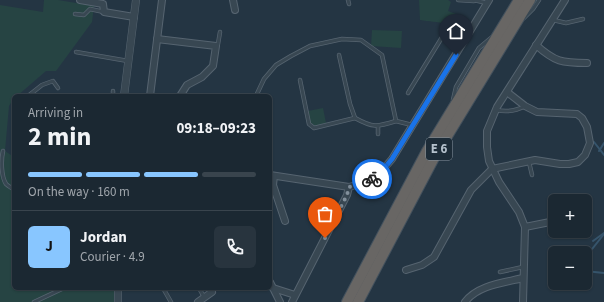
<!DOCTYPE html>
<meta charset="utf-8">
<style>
body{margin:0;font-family:"Source Sans 3",sans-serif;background:#28343e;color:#f1f3f6;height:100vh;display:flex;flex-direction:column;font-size:15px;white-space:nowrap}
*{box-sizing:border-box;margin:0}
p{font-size:13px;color:#a0a6ac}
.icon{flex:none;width:22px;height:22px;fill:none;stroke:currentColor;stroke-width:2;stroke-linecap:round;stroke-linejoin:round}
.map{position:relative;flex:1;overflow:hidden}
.sheet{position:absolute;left:12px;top:94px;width:260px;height:196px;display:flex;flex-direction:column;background:#1b2832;border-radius:6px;box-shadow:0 1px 3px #0004,0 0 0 1px #39444d}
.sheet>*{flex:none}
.buttons{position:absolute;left:548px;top:194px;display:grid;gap:8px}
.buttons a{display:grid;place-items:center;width:44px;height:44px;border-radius:6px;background:#1b2832;box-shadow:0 1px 3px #0004,0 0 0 1px #39444d;font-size:20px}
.pin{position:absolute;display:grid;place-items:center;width:34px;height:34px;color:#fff;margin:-41px -17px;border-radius:50% 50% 50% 0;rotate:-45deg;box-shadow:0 0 4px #0007}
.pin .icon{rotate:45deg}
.courier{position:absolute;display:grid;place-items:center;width:40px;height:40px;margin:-20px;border:3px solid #1a73e8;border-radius:50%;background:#fff;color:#222;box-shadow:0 1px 5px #0007}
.summary em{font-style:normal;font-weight:700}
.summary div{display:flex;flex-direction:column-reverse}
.summary{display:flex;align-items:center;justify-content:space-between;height:68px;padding:0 16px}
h1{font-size:26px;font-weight:700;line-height:30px}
.bar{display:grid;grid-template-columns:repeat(4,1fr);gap:6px 4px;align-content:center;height:48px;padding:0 16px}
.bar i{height:5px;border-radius:3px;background:#39444d}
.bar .on{background:#88c6ff}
.bar p{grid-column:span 4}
.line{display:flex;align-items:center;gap:10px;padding:0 16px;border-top:1px solid #39444d}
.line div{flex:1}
.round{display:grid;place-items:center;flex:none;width:42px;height:42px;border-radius:6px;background:#28343e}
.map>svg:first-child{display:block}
.green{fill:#264443}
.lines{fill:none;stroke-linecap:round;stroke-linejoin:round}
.stream{stroke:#36546b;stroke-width:2}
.service-casing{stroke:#566470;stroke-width:4.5}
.minor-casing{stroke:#566470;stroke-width:8}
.tertiary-casing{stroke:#566470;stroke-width:8}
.trunk-casing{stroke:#43515d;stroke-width:12}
.service{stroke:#384752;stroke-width:3}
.minor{stroke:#384752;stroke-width:6}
.tertiary{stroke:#384752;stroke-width:7}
.trunk{stroke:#686664;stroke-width:10}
.done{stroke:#82909c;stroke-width:4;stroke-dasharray:0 7.2}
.route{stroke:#1a73e8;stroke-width:5}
.labels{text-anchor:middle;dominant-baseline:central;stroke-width:4;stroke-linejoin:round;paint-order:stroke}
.shield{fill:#1d2c38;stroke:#8794a0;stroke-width:1}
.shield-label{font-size:13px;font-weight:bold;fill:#b5c1cc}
</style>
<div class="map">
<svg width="604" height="302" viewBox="0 0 604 302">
<rect width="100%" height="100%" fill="#243543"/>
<g class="green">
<polygon points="44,0 58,0 94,6 92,22 56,71 46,71 17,96 14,96 14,98 9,106 5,151 14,157 14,288 114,288 115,302 0,302 0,5 43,12"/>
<path d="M419,0h29l3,2 -3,9 8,3v16h-8l-2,-6c-9,-3 -17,-2 -26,-4z"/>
<polygon points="372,30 402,31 401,48 371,46"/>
<polygon points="323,108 326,123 315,126 310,123 308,111"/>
</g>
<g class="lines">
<g class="stream">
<polyline points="594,142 604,155"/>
<polyline points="599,151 604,143"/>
<polyline points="593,241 604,233"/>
<polyline points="585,258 604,234"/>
<polyline points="585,271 604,273"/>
</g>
<g class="service-casing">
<g id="service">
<polyline points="348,0 349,4"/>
<polyline points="458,0 474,1"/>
<polyline points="474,0 487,3"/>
<polyline points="75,14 84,15 90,9 104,12"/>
<polyline points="524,18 533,9 539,0"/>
<polyline points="553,20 566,23 583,19"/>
<polyline points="216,46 218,44 220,32"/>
<polyline points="76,52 128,61"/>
<path d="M339,55l11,49 5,14c18,10 22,9 41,3"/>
<polyline points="300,80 309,124 314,128 355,118"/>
<polyline points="408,93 444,34 446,32 468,32"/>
<polyline points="28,96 42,85 53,81 58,88"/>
<polyline points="113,96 113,91"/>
<polyline points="256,96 264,79 276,65 291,56 310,46 342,39 361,40 382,55 396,121 412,125"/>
<polyline points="453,100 456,87 479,48 491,38"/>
<path d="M496,110c9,2 20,1 29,-4"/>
<polyline points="378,134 378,126"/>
<path d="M3,151c-2,9 -2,25 3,33 2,2 6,4 8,6"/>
<polyline points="529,162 532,175"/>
<polyline points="500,272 523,267"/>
<polyline points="163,288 171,302"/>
<polyline points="199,288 204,297"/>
<polyline points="34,302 64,288"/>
</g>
</g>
<g class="minor-casing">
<g id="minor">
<polyline points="80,0 103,4 104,12 134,17"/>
<polyline points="233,0 235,10"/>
<polyline points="157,39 216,46 213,66 202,77 187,85 180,96"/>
<path d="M536,45c19,17 26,18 51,18"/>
<polyline points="150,96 162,0"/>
<polyline points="270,175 349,187 363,183 375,177 381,172 392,159 489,0"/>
<polyline points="274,176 273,185 285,221"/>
<polyline points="525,227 555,221"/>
<polyline points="406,270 422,265 434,257 471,190 492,169 535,160 560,164 569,164 578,162 585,155 590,143 587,127 582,118 577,114 537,112 525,106 507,92"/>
<polyline points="270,282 280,302"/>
<polyline points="273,288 295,295"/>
<polyline points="198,302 212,292"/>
<polyline points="292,302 347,195 349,187"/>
<path d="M465,302c13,-17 38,-19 58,-24"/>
<polyline points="523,302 525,227 519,212 499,182 489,161 487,147 487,131 497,107 565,0"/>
</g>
</g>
<g class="tertiary-casing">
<g id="tertiary">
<polyline points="124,96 136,0"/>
<polyline points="118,288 118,302"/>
</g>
</g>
<g class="trunk-casing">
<g id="trunk">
<polyline points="347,302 427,151 519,0"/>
<polyline points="358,302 435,156 530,0"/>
</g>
</g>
<use href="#service" class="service"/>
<use href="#minor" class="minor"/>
<use href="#tertiary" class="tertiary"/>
<use href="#trunk" class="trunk"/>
</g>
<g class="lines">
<polyline class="done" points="325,238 347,195 349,187 363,183 372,179"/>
<polyline class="route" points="372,179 381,172 392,159 456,55"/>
</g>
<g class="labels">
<rect class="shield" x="426" y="138" width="26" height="22" rx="3"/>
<g class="shield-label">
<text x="439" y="149">E 6</text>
</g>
</g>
</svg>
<div class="buttons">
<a>+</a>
<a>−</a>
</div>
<div class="pin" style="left:325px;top:238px;background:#ea580c"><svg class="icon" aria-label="bag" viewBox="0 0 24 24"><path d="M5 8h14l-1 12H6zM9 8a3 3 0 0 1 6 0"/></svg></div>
<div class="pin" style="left:456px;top:55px;background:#1f2937"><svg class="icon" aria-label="home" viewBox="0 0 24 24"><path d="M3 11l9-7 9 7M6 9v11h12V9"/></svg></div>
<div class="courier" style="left:372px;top:179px"><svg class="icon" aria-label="bike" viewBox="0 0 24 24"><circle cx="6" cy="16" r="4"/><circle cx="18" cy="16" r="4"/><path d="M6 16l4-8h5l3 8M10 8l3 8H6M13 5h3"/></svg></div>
<section class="sheet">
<div class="summary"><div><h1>2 min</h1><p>Arriving in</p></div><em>09:18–09:23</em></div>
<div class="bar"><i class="on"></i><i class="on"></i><i class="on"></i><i></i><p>On the way · 160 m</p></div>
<div class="line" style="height:72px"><b class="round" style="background:#88c6ff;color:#111">J</b><div><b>Jordan</b><p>Courier · 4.9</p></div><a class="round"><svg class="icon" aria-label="phone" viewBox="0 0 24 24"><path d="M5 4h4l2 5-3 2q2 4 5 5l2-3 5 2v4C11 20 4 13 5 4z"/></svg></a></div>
</section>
</div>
